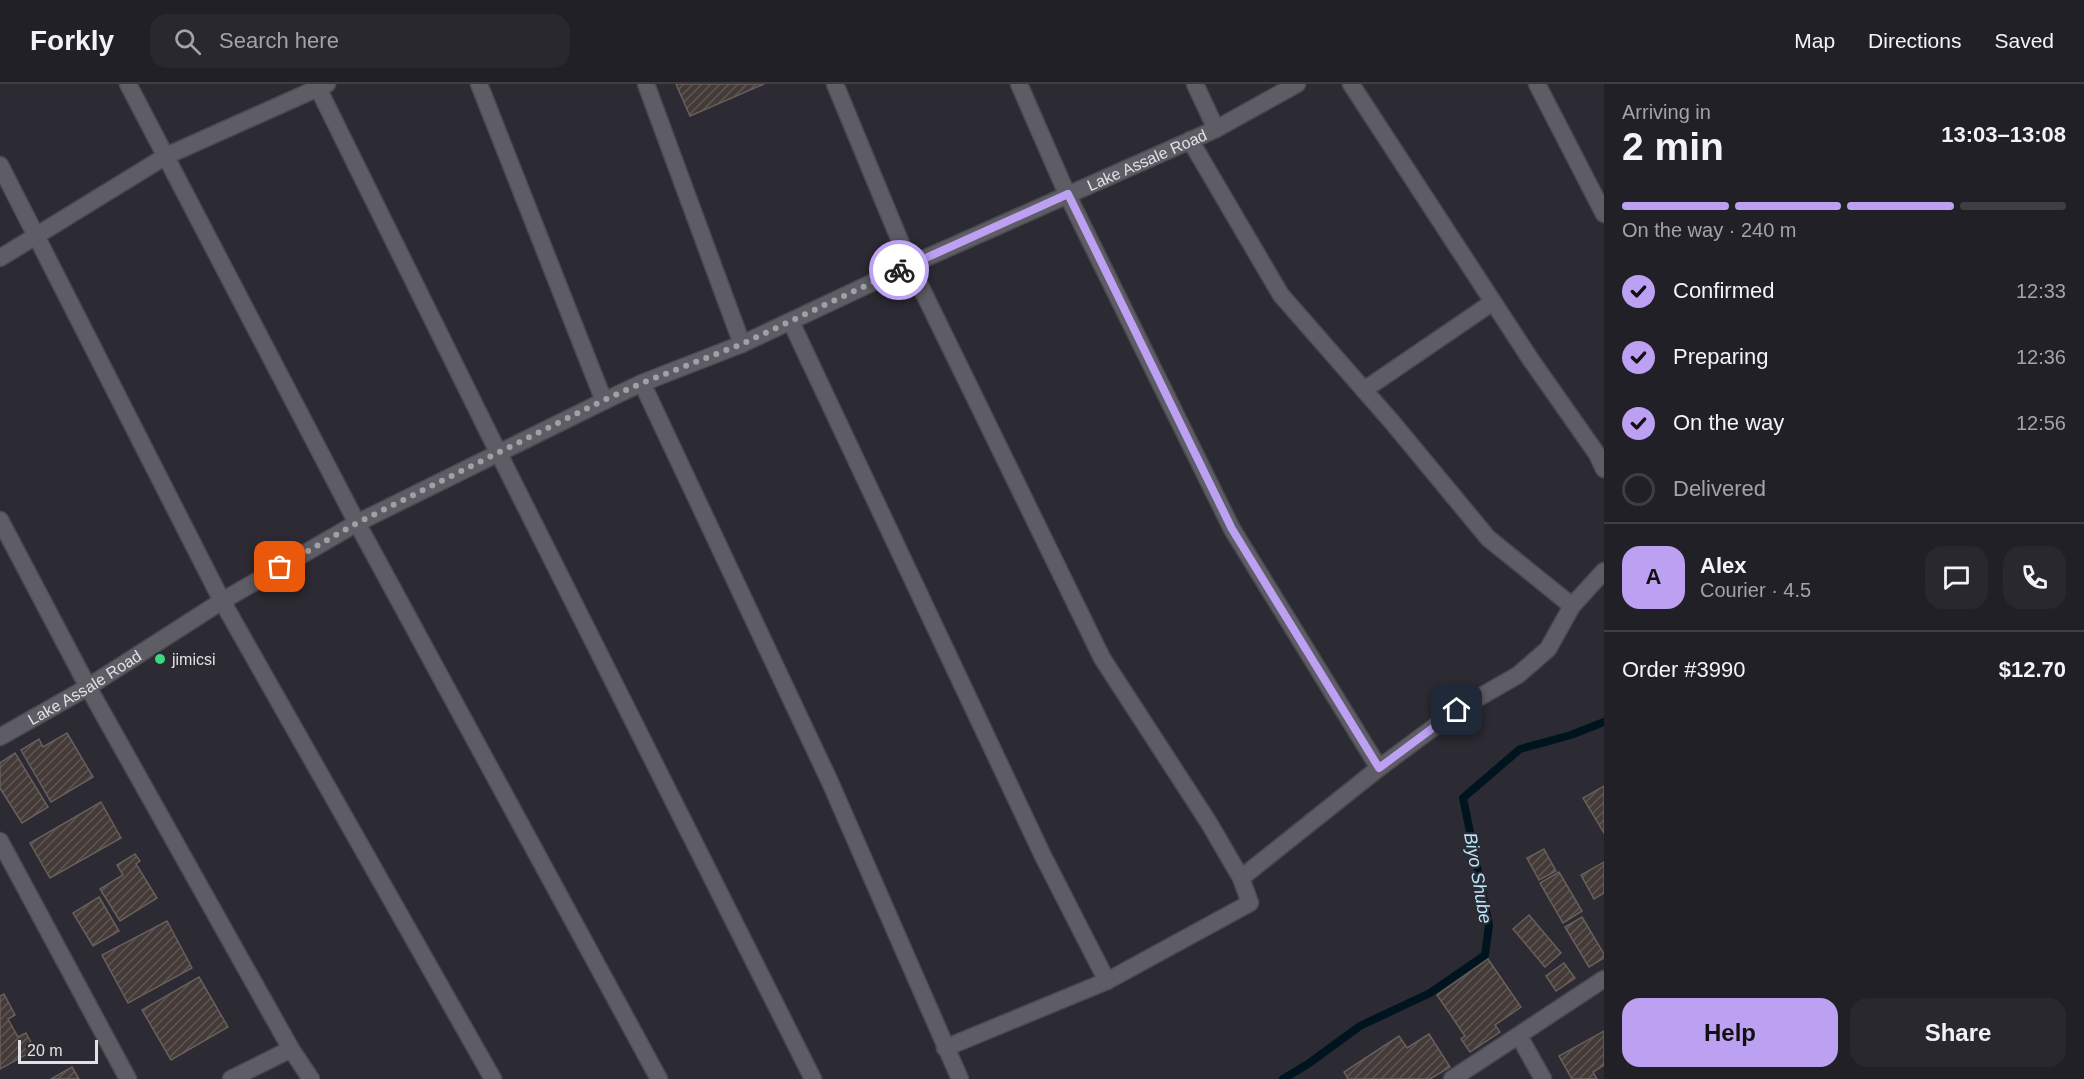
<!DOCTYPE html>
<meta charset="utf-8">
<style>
body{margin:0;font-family:Arial,sans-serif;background:#29282e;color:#f1f3f6;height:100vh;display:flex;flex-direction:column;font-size:22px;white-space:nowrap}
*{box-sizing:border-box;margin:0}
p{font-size:20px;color:#a2a3a7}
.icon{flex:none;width:33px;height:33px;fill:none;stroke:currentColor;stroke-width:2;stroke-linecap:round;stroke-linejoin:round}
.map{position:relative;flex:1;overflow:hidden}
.drawer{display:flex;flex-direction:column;background:#212026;width:480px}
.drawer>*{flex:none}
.scale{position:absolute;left:18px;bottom:15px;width:80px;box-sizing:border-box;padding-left:6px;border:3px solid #e1e0e5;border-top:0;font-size:16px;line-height:21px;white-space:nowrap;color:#e1e0e5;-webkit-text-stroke:4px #2c2a32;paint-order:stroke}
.pin{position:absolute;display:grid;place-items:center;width:51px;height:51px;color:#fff;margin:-26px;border-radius:12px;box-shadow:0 3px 9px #0006}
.courier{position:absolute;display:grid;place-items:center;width:60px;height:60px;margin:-30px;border:4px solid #bca0f2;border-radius:50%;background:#fff;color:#222;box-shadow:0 2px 8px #0007}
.head em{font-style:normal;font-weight:700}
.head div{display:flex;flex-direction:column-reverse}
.head{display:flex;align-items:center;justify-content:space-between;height:102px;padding:0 18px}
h1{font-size:39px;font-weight:700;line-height:45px}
.bar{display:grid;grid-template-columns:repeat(4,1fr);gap:9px 6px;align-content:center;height:72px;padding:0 18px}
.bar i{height:8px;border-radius:4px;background:#3e3e43}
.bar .current{background:#bca0f2}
.bar p{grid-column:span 4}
.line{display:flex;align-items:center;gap:15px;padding:0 18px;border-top:2px solid #3e3e43}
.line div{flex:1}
.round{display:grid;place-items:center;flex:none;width:63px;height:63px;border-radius:18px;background:#29282e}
ol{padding:0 18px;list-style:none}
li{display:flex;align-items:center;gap:18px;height:66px}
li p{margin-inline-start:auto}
li .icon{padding:6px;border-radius:50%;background:#bca0f2;color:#111;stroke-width:4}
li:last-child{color:#a2a3a7}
li i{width:33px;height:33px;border:3px solid #3e3e43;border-radius:50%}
.primary-button{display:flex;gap:12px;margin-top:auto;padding:12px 18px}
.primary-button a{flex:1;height:69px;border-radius:18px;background:#bca0f2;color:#111;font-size:24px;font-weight:700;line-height:69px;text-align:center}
.primary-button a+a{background:#29282e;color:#f1f3f6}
header{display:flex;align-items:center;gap:36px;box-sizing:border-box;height:84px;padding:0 30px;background:#212026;border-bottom:2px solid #3e3e43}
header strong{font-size:28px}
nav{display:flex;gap:33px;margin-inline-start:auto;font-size:21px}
.search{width:420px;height:54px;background:#29282e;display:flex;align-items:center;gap:15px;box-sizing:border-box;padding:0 21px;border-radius:18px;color:#a2a3a7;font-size:22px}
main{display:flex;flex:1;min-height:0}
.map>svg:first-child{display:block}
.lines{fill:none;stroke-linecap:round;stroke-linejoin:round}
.stream{stroke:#001420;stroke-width:8}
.building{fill:url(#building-hatch);stroke:#695f5c;stroke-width:1.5}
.minor-casing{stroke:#4a484f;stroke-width:19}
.tertiary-casing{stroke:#4a484f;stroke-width:19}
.minor{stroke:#5e5c64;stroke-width:16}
.tertiary{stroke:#5e5c64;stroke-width:16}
.done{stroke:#a2a0a6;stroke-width:6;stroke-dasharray:0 10.8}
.route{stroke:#bca0f2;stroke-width:8}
.poi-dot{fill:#3dd77e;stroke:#2c2a32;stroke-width:2}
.labels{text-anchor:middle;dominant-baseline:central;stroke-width:4.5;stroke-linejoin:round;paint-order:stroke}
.street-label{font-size:16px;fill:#e1e0e5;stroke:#2c2a32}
.poi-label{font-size:16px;fill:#e1e0e5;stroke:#2c2a32;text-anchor:start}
.water-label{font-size:18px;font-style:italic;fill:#bbe7fc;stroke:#2c2a32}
</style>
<header>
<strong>Forkly</strong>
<div class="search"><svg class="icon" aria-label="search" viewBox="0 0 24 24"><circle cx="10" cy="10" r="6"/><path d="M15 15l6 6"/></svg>Search here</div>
<nav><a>Map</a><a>Directions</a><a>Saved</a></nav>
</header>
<main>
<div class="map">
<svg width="1604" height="995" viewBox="0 0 1604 995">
<defs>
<pattern id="building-hatch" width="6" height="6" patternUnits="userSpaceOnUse" patternTransform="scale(1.5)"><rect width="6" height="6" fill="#443b38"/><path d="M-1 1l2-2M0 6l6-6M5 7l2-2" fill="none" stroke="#5f5755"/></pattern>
</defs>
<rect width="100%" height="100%" fill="#2c2a32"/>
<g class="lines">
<polyline class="stream" points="1283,995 1308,980 1360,942 1430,909 1485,871 1489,841 1463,714 1520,665 1571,651 1604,638"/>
</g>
<g class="building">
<polygon points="676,0 764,0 690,32"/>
<polygon points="67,649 93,693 51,718 21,666 39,655 43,663"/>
<polygon points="15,669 48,723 22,739 0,704 0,679"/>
<polygon points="1604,702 1604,749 1583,714"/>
<polygon points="101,718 121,754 50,794 30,759"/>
<polygon points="1544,765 1556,787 1539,796 1527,774"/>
<polygon points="135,770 140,777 136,780 157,814 120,837 100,805 123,791 117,781"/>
<polygon points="1604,778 1604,809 1594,815 1581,791"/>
<polygon points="1559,788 1582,827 1563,839 1540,799"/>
<polygon points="99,813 119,847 93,862 73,829"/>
<polygon points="1529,831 1561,869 1545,883 1513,845"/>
<polygon points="1582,833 1604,870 1604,874 1589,883 1565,843"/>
<polygon points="167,837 192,884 128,919 102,871"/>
<polygon points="1488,875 1521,923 1495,941 1500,948 1470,968 1461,955 1465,952 1437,911"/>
<polygon points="1564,879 1575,894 1556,907 1546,892"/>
<polygon points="199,893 228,943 171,976 142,926"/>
<polygon points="4,910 15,931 8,935 18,953 26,949 35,966 0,985 0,912"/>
<polygon points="1604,947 1604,981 1593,988 1597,995 1572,995 1559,972"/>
<polygon points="1429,950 1450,983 1430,995 1348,995 1344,988 1399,952 1407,964"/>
<polygon points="72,983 79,995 51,995"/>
</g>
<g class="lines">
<g class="minor-casing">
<g id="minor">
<polyline points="128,0 357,439 659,995"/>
<polyline points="316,0 498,368 813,995"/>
<polyline points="479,0 604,317"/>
<polyline points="646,0 742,260"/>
<polyline points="835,0 910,181 1102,574 1209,739 1241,794 1250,819 1107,897 945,964"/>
<polyline points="1019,0 1067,110 1232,445 1379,684"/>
<polyline points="1195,0 1216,45"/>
<polyline points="1351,0 1531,276 1597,370 1604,385"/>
<polyline points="1537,0 1604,130"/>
<polyline points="1190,56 1281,211 1392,338 1488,454 1572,522"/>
<polyline points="0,81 222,517 493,995"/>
<polyline points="0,174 166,72 327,0"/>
<polyline points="791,238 1043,772 1107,897"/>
<polyline points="642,299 830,698 960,995"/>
<polyline points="1364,306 1493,218"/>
<polyline points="0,436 88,603 291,965 311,995"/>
<polyline points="0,757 128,995"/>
<polyline points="1241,794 1379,684 1457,626 1518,591 1548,565 1572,522 1604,487"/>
<polyline points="1519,952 1543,995"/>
<polyline points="231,995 291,965"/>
<polyline points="1452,995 1604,895"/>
</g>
</g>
<g class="tertiary-casing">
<g id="tertiary">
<path id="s1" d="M0,653l88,-50 134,-86 135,-78 247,-122 38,-18 100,-39 168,-79 306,-136 81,-45"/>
</g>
</g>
<use href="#minor" class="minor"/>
<use href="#tertiary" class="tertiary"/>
</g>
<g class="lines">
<polyline class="done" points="280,483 357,439 604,316 642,299 742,260 899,186"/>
<polyline class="route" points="899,186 1068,110 1232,445 1379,684 1457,626"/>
</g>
<circle class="poi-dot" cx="160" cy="575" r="6"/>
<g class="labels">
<g class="street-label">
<text stroke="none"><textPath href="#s1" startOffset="1286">Lake Assale Road</textPath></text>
<text stroke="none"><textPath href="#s1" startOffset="98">Lake Assale Road</textPath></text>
</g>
<g class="poi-label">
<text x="172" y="575">jimicsi</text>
</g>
<g class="water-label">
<text transform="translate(1478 794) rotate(80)">Biyo Shube</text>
</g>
</g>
</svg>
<div class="scale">20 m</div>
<div class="pin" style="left:280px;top:483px;background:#ea580c"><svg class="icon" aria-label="bag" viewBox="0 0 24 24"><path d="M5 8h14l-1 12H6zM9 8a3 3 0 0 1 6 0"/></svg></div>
<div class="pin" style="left:1457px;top:626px;background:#1f2937"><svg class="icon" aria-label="home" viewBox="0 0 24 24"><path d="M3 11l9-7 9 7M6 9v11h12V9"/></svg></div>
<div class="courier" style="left:899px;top:186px"><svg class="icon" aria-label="bike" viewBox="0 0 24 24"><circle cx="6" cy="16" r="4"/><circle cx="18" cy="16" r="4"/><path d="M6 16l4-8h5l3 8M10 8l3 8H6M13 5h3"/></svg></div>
</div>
<section class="drawer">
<div class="head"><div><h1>2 min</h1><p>Arriving in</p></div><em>13:03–13:08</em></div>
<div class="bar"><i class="current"></i><i class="current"></i><i class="current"></i><i></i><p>On the way · 240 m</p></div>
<ol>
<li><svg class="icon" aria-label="check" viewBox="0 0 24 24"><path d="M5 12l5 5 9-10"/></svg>Confirmed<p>12:33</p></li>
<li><svg class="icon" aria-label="check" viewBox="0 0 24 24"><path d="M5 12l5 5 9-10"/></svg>Preparing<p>12:36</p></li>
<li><svg class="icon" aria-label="check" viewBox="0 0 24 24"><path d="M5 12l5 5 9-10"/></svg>On the way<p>12:56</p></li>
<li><i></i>Delivered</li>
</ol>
<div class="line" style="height:108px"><b class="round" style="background:#bca0f2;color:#111">A</b><div><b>Alex</b><p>Courier · 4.5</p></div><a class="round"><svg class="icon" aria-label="chat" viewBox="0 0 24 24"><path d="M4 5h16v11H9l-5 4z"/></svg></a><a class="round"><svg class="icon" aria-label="phone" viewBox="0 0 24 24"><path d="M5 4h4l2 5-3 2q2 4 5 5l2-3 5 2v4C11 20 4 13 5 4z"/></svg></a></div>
<div class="line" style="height:78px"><div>Order #3990</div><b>$12.70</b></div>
<div class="primary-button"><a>Help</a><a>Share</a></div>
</section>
</main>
